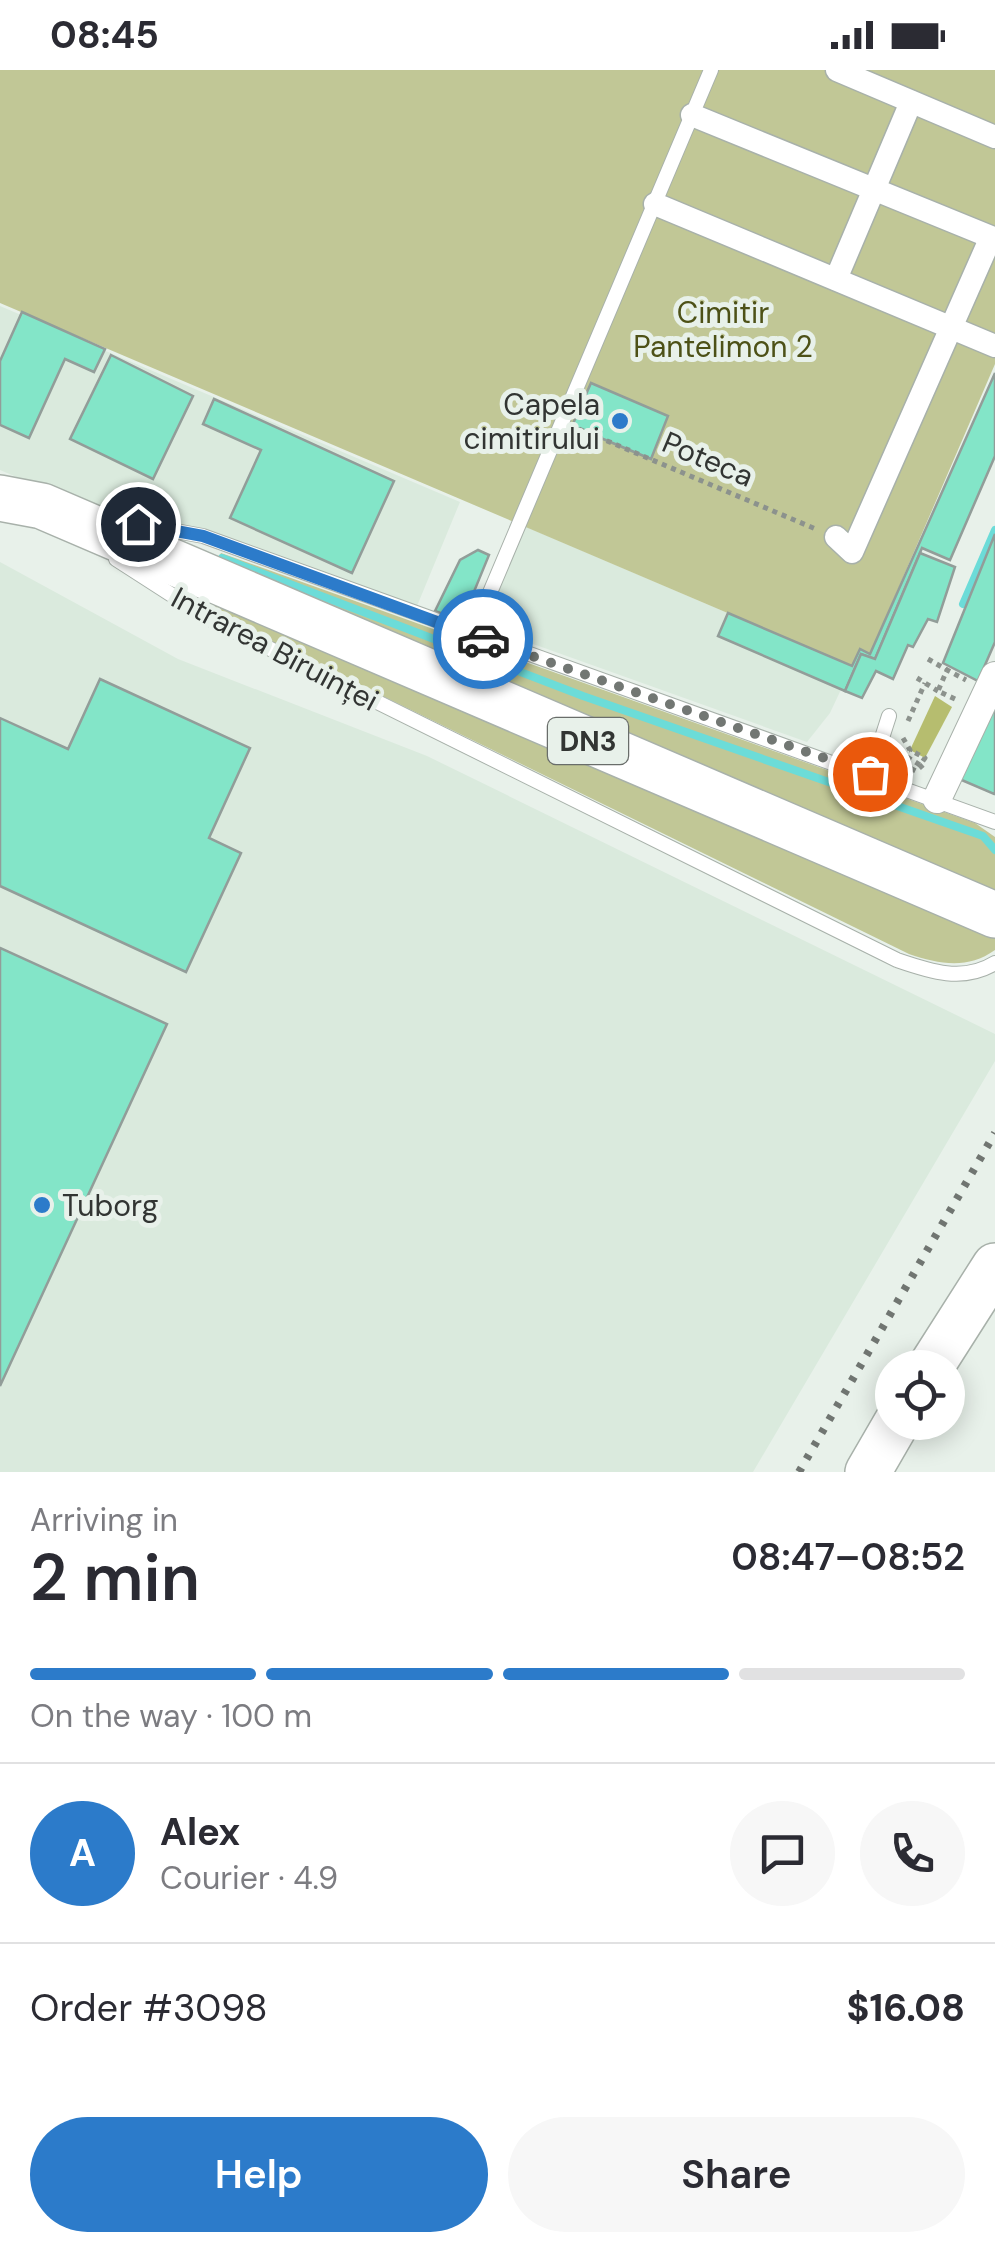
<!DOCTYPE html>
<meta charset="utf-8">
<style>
body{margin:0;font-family:"DM Sans",sans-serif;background:#f7f7f7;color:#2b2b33;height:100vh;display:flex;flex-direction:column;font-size:38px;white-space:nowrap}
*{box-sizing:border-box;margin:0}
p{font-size:32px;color:#7c7c81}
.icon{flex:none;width:55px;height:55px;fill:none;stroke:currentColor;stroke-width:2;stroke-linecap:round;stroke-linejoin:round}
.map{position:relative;height:1402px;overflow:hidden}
.sheet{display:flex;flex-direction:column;background:#fff;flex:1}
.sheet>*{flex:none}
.controls{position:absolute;left:875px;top:1280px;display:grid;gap:20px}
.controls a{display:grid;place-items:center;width:90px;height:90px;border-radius:50%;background:#fff;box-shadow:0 5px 25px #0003;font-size:50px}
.pin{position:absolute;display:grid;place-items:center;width:85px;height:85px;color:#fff;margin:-42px;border:5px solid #fff;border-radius:50%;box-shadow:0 2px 10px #0007}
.courier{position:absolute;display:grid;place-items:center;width:100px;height:100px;margin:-50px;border:8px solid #2c7bca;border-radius:50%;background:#fff;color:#222;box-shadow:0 2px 12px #0007}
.headline em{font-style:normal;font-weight:600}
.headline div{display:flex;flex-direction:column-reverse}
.headline{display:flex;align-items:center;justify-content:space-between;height:170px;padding:0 30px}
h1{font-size:65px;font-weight:600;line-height:75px}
.bar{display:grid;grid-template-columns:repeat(4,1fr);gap:15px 10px;align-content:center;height:120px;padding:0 30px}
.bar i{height:12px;border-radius:8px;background:#e1e1e2}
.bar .current{background:#2c7bca}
.bar p{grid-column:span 4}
.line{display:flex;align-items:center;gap:25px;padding:0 30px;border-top:2px solid #e1e1e2}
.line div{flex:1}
.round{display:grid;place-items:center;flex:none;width:105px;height:105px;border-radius:52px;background:#f7f7f7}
.action{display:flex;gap:20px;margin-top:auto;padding:20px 30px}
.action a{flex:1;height:115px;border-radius:60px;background:#2c7bca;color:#fff;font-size:40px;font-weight:600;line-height:115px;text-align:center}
.action a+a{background:#f7f7f7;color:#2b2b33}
.status{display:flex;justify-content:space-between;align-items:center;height:70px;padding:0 50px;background:#fff;direction:ltr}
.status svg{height:28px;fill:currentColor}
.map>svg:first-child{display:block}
.built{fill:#daeadd}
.green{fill:#c1c796}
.forest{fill:#b6bd6f}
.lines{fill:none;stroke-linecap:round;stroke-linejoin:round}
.stream{stroke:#6cdcd8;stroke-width:8}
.building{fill:#83e5c8;stroke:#929d99;stroke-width:2.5}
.service-casing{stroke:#a8b1aa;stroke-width:16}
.pedestrian-casing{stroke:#a8b1aa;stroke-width:25}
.minor-casing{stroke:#a8b1aa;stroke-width:30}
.primary-casing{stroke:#a8b1aa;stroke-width:48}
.path{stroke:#8c928d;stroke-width:5;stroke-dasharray:5 5;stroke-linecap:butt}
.service{stroke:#fff;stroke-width:14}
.pedestrian{stroke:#fff;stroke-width:22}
.minor{stroke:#fff;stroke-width:28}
.primary{stroke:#fff;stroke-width:45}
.rail{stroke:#707571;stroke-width:8;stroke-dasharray:5 10;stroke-linecap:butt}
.done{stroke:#727773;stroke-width:10;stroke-dasharray:0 18}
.route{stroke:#2c7bca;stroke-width:12}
.poi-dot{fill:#2c7bca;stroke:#e8f1ea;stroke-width:4}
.labels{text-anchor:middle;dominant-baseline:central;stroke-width:10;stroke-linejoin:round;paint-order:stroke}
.shield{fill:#e8f1ea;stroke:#696d6a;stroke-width:2.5}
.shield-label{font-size:28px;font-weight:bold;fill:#323533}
.park-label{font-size:30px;fill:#4d5117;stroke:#e8f1ea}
.poi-label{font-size:30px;fill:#323533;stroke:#e8f1ea;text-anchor:end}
.street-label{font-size:30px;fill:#323533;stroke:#e8f1ea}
</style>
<div class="status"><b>08:45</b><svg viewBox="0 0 49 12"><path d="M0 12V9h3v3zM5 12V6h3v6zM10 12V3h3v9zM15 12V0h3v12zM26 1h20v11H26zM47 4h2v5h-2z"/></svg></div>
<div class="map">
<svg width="995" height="1402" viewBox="0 0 995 1402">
<rect width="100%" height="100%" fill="#e8f1ea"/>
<g class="built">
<polygon points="0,236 460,432 417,536 213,462 90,438 0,400"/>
<polygon points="524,456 852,596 830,643 807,672 483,556"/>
<polygon points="0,492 178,589 427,686 995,964 995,991 753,1402 0,1402"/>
</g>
<g class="green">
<polygon points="0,0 995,0 995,294 870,584 860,579 852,596 0,233"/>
<path d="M221,483l754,270 20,14v113c-28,20 -56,14 -86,4l-704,-345 -5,-17z"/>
</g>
<polygon class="forest" points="935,626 952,637 925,688 910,680"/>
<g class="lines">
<g class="stream">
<polyline points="222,488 583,626 983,766 995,780"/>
<polyline points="963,534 995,460"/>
</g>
</g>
<g class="building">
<polygon points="22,242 105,279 94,302 65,289 29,368 0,355 0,291"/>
<polygon points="111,285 193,326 153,409 70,369"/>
<polygon points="995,303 995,386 950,490 922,478 875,589 861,584 845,621 718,566 728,543 852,596 860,579 870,584"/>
<polygon points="591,313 668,346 651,389 572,356"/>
<polygon points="214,329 394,411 352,503 230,448 261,380 203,354"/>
<polygon points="995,464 995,572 978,611 943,593"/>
<polygon points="478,480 489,485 462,551 435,541 460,490"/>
<polygon points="920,483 955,497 937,552 928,549 913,577 908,575 893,609 876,601 862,628 845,621 861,584 875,589"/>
<polygon points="100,609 250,678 209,768 241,783 186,902 0,816 0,648 68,679"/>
<polygon points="995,625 995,722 994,724 957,708"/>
<polygon points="0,878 167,954 0,1316"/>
</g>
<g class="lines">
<g class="service-casing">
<g id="service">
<polyline points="127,452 203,466 995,752"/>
<path d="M116,489l90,58 691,343c32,11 66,23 98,3"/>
<polyline points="472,565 711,0"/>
<polyline points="870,705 889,646"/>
</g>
</g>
<g class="pedestrian-casing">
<g id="pedestrian">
<polyline points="837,0 995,67"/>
<polyline points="692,45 991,167 852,482 836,467"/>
<polyline points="655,134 995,276"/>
<polyline points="836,209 911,32"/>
</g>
</g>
<g class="minor-casing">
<polyline id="minor" points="937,729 995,606"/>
</g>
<g class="primary-casing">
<g id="primary">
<polyline points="0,428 42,436 995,845"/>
<polyline points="930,1298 995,1196"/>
<polyline points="868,1402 897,1352"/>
</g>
</g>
<g class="path">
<polyline points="579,359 818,460"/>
<polyline points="928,589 947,600"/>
<polyline points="917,608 938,621"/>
<polyline points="955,629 938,621 947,600 966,610"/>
<polyline points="908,651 925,613"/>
<polyline points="903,668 910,680 902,694 916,701 925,693"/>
<polyline points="907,687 920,695 925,688 910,680"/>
</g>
<use href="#service" class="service"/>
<use href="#pedestrian" class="pedestrian"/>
<use href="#minor" class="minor"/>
<use href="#primary" class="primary"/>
<polyline class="rail" points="799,1402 995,1063"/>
</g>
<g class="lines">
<polyline class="done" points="483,569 870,704"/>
<polyline class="route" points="138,454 203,466 483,569"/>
</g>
<g class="poi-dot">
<circle cx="620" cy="351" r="10"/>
<circle cx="42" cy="1135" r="10"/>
</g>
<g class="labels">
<rect class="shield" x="548" y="648" width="80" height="46" rx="8"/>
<g class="shield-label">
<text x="588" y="671">DN3</text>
</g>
<g class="park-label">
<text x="723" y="242">Cimitir<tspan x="723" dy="34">Pantelimon 2</tspan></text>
</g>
<g class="poi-label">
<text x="600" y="334">Capela<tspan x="600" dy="34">cimitirului</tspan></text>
<text x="62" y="1135" text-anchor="start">Tuborg</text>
</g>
<g class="street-label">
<text transform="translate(708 389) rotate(23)">Poteca</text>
<text transform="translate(275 579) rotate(28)">Intrarea Biruinței</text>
</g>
</g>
</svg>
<div class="controls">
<a><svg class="icon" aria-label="locate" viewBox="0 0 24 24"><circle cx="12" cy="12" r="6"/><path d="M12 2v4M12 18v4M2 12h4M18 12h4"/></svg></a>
</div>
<div class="pin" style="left:870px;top:704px;background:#ea580c"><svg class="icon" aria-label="bag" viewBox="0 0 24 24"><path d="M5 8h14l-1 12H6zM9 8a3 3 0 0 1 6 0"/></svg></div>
<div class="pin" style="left:138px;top:454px;background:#1f2937"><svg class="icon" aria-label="home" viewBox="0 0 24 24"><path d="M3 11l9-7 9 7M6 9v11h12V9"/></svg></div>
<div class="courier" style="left:483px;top:569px"><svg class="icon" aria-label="car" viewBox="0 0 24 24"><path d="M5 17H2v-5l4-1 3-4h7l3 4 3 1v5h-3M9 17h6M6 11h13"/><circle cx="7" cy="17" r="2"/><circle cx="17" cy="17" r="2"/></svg></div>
</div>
<section class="sheet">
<div class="headline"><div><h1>2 min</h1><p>Arriving in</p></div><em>08:47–08:52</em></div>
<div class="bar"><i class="current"></i><i class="current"></i><i class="current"></i><i></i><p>On the way · 100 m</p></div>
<div class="line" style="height:180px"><b class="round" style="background:#2c7bca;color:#fff">A</b><div><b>Alex</b><p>Courier · 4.9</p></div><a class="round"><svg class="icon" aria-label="chat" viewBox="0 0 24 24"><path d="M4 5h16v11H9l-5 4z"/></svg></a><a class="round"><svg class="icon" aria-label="phone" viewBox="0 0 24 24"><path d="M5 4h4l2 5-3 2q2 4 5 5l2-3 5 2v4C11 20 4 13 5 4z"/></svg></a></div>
<div class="line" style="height:130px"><div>Order #3098</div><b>$16.08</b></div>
<div class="action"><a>Help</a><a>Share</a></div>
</section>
